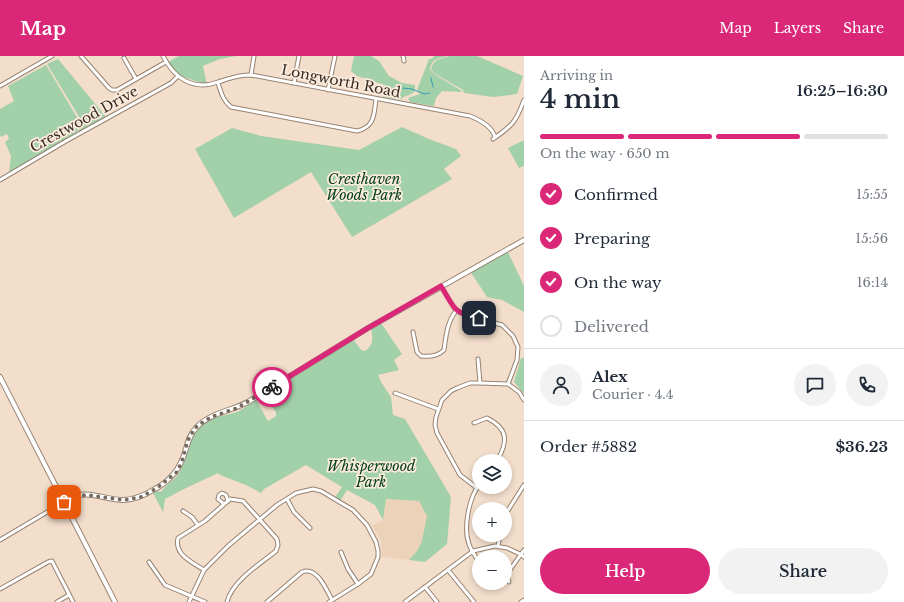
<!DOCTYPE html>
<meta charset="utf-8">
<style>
body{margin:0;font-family:"Libre Baskerville",serif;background:#f2f2f3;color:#1f2937;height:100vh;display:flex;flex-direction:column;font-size:15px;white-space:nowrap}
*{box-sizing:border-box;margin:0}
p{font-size:13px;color:#747a83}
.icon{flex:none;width:22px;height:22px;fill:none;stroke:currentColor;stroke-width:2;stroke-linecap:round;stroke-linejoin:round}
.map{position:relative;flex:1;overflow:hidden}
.drawer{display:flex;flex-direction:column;background:#fff;width:380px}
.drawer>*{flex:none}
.fabs{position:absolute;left:472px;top:398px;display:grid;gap:8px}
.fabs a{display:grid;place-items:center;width:40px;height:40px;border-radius:50%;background:#fff;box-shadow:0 2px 6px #0003;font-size:20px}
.pin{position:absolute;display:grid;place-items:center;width:34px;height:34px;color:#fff;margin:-17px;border-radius:8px;box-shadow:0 2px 6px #0006}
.courier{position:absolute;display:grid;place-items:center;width:40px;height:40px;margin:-20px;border:3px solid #db2777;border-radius:50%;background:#fff;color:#222;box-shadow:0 1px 5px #0007}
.head em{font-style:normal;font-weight:600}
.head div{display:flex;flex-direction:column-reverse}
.head{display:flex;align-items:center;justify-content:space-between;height:68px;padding:0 16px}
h1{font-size:26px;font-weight:600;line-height:30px}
.bar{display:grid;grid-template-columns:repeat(4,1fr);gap:6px 4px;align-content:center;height:48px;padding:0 16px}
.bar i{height:5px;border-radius:3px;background:#e0e1e3}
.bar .current{background:#db2777}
.bar p{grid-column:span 4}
.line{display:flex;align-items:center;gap:10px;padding:0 16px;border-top:1px solid #e0e1e3}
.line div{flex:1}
.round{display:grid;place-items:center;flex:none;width:42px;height:42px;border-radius:21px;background:#f2f2f3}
ol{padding:0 16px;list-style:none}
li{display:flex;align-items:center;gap:12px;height:44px}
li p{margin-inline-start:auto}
li .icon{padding:4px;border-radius:50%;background:#db2777;color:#fff;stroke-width:4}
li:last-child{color:#747a83}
li i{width:22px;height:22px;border:2px solid #e0e1e3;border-radius:50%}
.primary-button{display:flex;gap:8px;margin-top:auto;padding:8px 16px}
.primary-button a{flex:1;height:46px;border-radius:24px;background:#db2777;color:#fff;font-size:16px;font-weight:600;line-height:46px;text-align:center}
.primary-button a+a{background:#f2f2f3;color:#1f2937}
header{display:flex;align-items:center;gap:24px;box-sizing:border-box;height:56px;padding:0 20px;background:#db2777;color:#fff}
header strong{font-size:19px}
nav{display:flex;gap:22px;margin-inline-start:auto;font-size:14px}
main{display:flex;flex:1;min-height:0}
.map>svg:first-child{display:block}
.built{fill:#edd2ba}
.green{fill:#a2d0a9}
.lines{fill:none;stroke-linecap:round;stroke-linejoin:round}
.stream{stroke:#3b9db4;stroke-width:1}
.minor-casing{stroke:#968372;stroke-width:5}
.major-casing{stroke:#968372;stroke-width:6}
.minor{stroke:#fff;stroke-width:3}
.major{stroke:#fff;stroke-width:4}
.done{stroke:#776a5f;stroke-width:4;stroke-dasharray:0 7.2}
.route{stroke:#db2777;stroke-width:5}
.labels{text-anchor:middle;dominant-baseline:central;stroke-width:3.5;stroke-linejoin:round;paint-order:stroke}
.street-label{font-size:14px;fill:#342c25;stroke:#fdecdd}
.park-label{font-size:14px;font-style:italic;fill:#034119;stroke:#fdecdd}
</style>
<header>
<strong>Map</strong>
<nav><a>Map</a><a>Layers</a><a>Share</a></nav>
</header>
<main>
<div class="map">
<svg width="524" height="546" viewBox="0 0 524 546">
<rect width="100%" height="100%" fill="#f3decb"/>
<polygon class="built" points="386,443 419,445 427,460 422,485 417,495 409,504 382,501 381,484 372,470 383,464"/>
<g class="green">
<polygon points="179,0 236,0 220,3 203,10 207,29 178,19 168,6"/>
<path d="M354,0h17l8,5 10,15 13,7 13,2v6c-4,5 -9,3 -15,9l-17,-3 2,-12 -28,-9 -6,-5z"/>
<path d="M434,0h13c-11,3 -15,3 -17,14l7,6 25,15 -1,1 -19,-1 -6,7 -2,8 -24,-4 -2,-4 12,-4 -3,-4 12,-31h2l3,-2z"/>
<path d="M449,0h28l46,20 -6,18 -24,3 -29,-4 -1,-3 -26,-15 -6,-5c3,-12 8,-10 18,-14z"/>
<polygon points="58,3 106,61 78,76 81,64 47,8"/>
<polygon points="46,9 79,65 77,76 9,117 11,100 5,86 9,83 7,78 1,81 0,79 0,53 14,45 8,30"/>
<polygon points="402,71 429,83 456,93 461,100 444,113 452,123 352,181 311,116 234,162 195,93 232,72 261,80 359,94"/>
<polygon points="524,84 524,110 519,112 508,92"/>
<polygon points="508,196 524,230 524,256 502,244 487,241 470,215"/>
<path d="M381,267l21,31 -8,6 5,10 -21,5 3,7 10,15 2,18 12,4 46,78 -4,47 -22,18 -16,-2 8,-9 5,-10 5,-25 -8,-15 -33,-2 -3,21 -8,-15 -28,-15 -7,11 -6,-2 8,-12 -36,-22 -42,24 -3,4 -15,-8 -26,-10 -2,-2 -34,16 -19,10 -2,13 -10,-19 5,-2 3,1c5,-8 15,-12 19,-21 9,-15 7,-34 22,-47 10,-8 24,-8 35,-12 6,-3 13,-8 19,-12l12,21 8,-5v-4l-7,-9 1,-6 -2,-4 85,-54 8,11 4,1c9,-6 8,-13 6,-22z"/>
<polygon points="521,302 524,302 524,338 514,326"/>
</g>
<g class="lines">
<g class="stream">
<polyline points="431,22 433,31"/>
<polyline points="402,32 412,33 424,38 430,37"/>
</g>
<g class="minor-casing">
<g id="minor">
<polyline points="81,0 109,32 112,34 117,34 166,6"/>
<path d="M163,0c11,22 30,35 55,26 14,-4 18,-7 33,-7l219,41c10,4 22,10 25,21"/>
<polyline points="403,0 404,5"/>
<polyline points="124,2 136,23"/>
<polyline points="251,19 254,0"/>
<path d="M218,27c3,9 5,18 13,24l126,24c18,-4 17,-17 19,-32"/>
<polyline points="294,27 299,0"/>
<polyline points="0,30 52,0"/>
<polyline points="328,34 335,0"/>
<path d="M493,83c19,-13 23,-17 31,-39"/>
<polyline points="0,124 66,85 171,27 178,20"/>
<polyline points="441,230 456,255 466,259 502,269 513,280 518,291 517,304 508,328"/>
<path d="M413,276l4,20 4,4c8,1 17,0 23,-6 2,-14 3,-28 12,-39"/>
<polyline points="478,303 480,327"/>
<polyline points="395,337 438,353"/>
<path d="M474,367l13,-5c22,11 21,24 10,43"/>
<path d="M479,429c-10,13 -16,43 -10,59 2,6 7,13 10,19"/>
<polyline points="477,432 460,419 437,377 435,369 436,361 442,344 451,335 457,332 470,327 480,327 508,328 519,336 524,344"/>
<polyline points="287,443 294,456 310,472"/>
<polyline points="224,448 218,443 219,439 222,437 226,439 228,445"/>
<polyline points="183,455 192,461 198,469"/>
<polyline points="505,459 524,429"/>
<polyline points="0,484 64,446"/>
<polyline points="498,490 500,479"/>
<polyline points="341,496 348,513 358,528"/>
<polyline points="149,506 165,529 205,546"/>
<path d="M204,514c-12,-8 -30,-15 -26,-32l27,-17 25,-22 13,2 34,38 1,6 -2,6c-16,13 -44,30 -49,51"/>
<polyline points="448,514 474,546"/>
<polyline points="509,526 507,518 524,494"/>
<polyline points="425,531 437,546"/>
<polyline points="0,533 48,506 52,505 73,546"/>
<polyline points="57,546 69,539"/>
<polyline points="189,546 204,514 228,490 277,449 296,437 313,433 321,435 353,454 367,469 376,486 378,495 378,501 371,518 358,528 329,546"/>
<path d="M267,546l35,-30c15,-6 24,17 30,28"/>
<polyline points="405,546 473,495 495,490 507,492 520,498 524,501"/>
<polyline points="521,546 524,544"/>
</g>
</g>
<g class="major-casing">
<g id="major">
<polyline points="0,321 115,546"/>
<path d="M64,446c4,-2 7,-5 11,-6 15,-5 33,4 48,4 12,0 22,-5 32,-11 15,-8 25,-20 30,-37 3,-9 4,-17 11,-24 13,-15 35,-17 52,-26l120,-74 156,-88"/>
</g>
</g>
<use href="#minor" class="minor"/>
<use href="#major" class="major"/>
</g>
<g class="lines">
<polyline class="done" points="64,446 74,440 87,439 124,444 141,441 157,432 177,416 182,405 188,384 195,372 200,368 211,361 237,352 272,331"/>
<path class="route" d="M272,331l96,-59 73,-42c13,21 11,27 38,32"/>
</g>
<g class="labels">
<g class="street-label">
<text transform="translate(341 25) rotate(11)">Longworth Road</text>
<text transform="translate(84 63) rotate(-29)">Crestwood Drive</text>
</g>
<g class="park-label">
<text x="364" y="123">Cresthaven<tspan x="364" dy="16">Woods Park</tspan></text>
<text x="371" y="410">Whisperwood<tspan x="371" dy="16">Park</tspan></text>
</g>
</g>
</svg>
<div class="fabs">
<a><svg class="icon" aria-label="layers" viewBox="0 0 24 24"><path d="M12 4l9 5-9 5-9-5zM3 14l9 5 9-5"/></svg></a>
<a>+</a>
<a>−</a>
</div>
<div class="pin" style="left:64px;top:446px;background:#ea580c"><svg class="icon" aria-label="bag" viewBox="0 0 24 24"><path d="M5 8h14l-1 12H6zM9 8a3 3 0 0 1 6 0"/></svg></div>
<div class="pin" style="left:479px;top:262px;background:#1f2937"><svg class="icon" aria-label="home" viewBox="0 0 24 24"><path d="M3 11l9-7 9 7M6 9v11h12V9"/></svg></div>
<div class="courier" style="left:272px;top:331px"><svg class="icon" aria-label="bike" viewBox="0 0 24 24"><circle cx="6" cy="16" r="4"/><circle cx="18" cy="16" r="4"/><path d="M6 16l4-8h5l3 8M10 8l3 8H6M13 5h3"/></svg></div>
</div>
<section class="drawer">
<div class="head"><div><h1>4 min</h1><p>Arriving in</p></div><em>16:25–16:30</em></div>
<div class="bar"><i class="current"></i><i class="current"></i><i class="current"></i><i></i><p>On the way · 650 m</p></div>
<ol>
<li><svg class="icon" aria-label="check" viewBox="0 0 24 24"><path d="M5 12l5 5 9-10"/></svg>Confirmed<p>15:55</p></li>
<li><svg class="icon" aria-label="check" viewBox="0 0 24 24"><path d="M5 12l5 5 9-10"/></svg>Preparing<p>15:56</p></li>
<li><svg class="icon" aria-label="check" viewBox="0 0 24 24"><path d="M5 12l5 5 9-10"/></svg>On the way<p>16:14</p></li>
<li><i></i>Delivered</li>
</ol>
<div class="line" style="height:72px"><a class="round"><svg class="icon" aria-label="person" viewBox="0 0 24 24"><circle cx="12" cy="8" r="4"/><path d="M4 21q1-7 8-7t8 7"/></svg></a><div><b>Alex</b><p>Courier · 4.4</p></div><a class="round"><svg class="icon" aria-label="chat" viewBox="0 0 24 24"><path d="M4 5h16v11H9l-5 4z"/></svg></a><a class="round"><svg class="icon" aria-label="phone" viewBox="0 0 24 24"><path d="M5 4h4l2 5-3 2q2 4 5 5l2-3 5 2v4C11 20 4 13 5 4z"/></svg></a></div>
<div class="line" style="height:52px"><div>Order #5882</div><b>$36.23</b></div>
<div class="primary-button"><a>Help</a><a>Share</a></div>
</section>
</main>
